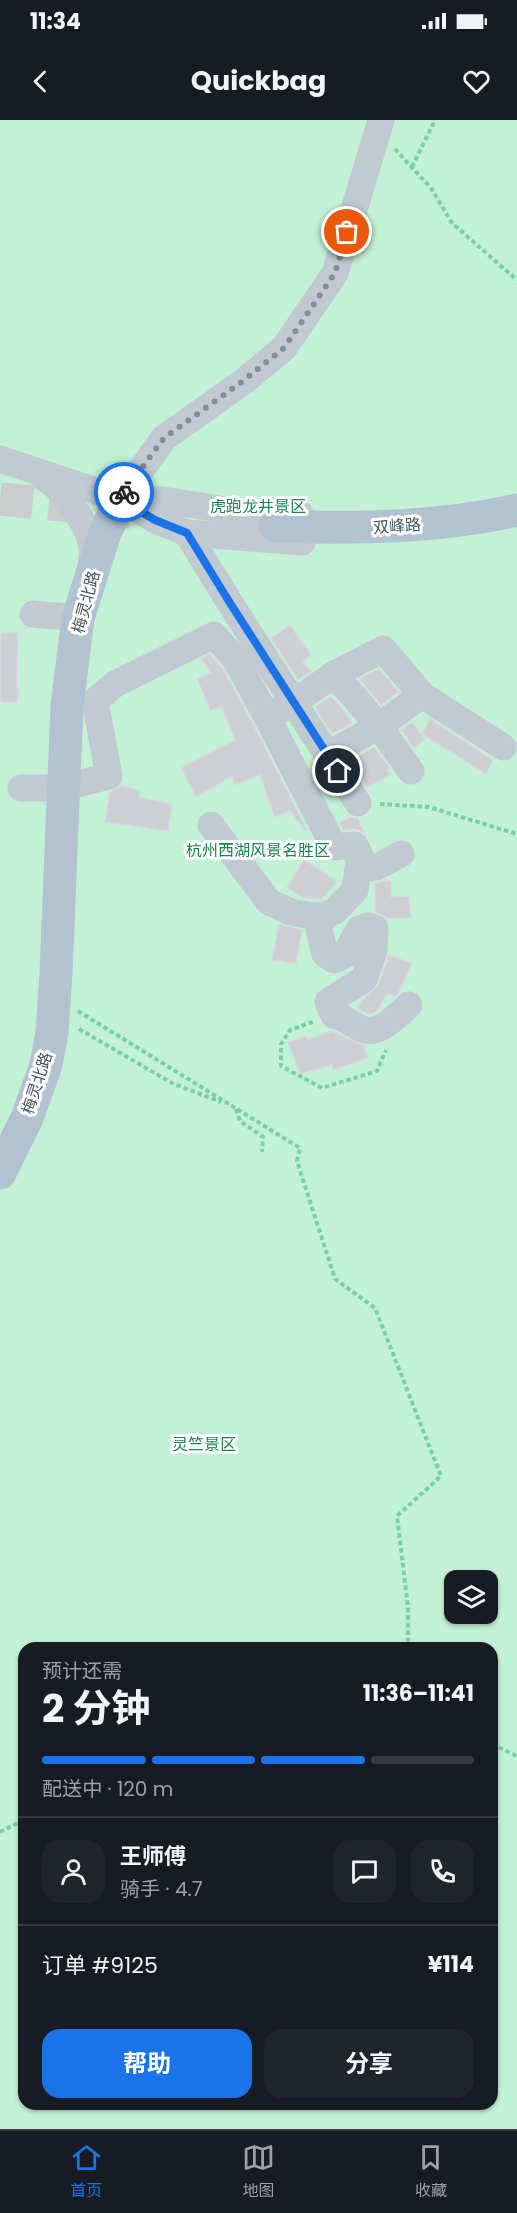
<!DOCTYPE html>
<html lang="zh">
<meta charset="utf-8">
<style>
body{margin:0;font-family:Poppins,"Noto Sans SC",sans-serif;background:#20242c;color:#f1f3f6;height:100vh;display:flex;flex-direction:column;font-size:22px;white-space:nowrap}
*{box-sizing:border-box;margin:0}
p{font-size:20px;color:#9ea1a6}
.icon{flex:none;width:33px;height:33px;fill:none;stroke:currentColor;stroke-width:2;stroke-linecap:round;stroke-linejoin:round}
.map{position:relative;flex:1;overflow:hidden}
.sheet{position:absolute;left:18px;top:1522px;width:480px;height:468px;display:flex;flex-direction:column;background:#171b24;border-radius:18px;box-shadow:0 2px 4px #0004}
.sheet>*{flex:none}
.buttons{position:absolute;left:444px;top:1450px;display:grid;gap:12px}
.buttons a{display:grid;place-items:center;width:54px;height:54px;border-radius:12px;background:#171b24;box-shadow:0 2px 4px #0004;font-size:30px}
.pin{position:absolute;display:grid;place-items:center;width:51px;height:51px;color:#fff;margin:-26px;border:3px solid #fff;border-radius:50%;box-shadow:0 2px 6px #0007}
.courier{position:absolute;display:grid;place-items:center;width:60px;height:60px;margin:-30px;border:4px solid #1a73e8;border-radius:50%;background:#fff;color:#222;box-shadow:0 2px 8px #0007}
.overview em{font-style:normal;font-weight:700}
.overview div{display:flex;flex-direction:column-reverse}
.overview{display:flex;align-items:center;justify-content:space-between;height:102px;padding:0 24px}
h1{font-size:39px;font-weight:700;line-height:45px}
.bar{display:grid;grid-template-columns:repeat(4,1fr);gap:9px 6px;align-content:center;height:72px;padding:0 24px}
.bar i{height:8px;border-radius:4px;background:#363941}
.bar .current{background:#1a73e8}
.bar p{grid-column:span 4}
.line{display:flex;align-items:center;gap:15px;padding:0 24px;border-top:2px solid #363941}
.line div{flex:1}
.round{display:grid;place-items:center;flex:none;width:63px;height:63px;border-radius:18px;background:#20242c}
.action{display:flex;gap:12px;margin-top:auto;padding:12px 24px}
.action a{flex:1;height:69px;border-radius:18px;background:#1a73e8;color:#fff;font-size:24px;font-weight:700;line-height:69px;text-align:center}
.action a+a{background:#20242c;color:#f1f3f6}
.status{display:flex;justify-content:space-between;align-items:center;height:42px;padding:0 30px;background:#171b24;direction:ltr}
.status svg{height:16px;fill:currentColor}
header{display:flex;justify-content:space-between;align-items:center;height:78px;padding:0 24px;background:#171b24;font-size:27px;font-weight:700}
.menu{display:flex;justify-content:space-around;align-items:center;height:84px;border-top:2px solid #363941;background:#171b24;font-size:16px;color:#9ea1a6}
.menu a{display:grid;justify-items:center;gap:3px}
.menu .current{color:#1a73e8}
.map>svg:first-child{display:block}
.green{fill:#c3f1d5;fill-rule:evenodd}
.building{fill:#cdcfd5;stroke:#d7d9de;stroke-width:1.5}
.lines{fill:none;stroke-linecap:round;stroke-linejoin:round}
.major-tunnel{stroke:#caccce;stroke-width:33;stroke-dasharray:33 16;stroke-linecap:butt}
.path{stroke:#7ad0a6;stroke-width:4;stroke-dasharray:4.5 3;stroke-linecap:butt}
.minor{stroke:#c1cad2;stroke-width:27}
.major{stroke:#b3c2d1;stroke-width:33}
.done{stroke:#868d94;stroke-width:6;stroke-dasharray:0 10.8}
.route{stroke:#1a73e8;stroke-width:8}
.labels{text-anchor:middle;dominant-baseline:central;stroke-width:6;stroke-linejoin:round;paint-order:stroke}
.park-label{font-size:16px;fill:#17864f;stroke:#fff}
.street-label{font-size:16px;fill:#4a5661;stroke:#fff}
</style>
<div class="status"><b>11:34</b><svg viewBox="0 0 49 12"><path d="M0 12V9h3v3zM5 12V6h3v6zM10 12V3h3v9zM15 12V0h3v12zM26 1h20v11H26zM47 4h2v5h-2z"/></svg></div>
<header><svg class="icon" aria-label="back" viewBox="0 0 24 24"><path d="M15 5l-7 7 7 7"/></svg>Quickbag<svg class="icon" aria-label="heart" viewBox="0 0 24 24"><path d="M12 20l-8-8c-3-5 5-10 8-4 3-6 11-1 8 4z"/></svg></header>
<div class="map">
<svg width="517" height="2009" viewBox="0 0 517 2009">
<rect width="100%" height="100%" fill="#f5f3f3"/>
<path class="green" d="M0,0h517v2009h-517zM454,1461h34v33h-34zM24,1528h468v456h-468z"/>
<g class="building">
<polygon points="290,505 311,535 303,542 311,551 298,560 271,518"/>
<polygon points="1,513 18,513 17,568 19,569 17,583 0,582"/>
<polygon points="210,534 223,549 253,604 307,710 305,711 290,691 275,697 260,655 235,665 232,656 196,677 181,648 235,620 222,587 210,590 197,559 212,553 201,539"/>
<polygon points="379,549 399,572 381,585 359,559"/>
<polygon points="331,576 343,589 352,603 332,614 315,587"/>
<polygon points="430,599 493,640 486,654 422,614"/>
<polygon points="412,602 425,619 414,628 401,610"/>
<polygon points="374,627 390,648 387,650 390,655 367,668 350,640"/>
<polygon points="120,666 140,670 139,677 172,684 168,711 105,702 110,672"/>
<polygon points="351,697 358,699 364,712 354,709 343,710 339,702"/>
<polygon points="304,740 337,761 322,779 303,778 287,767"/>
<polygon points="386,760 391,761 391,777 409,776 411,798 388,799 375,792 375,763"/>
<polygon points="279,804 302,810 296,844 272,840"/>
<polygon points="389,835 412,843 398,874 395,876 388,873 376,892 371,894 366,893 357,888 365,877 378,865"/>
<polygon points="332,911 364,926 368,938 333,950 332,945 300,954 288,922 306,916 308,919"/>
</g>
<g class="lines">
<polyline class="major-tunnel" points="0,379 142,393"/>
<g class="path">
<polyline points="395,29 431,68 452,103 517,160"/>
<polyline points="412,47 435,0"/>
<polyline points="380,684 429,687 517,714"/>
<polyline points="78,891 300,1028 297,1041 335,1159 375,1188 441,1356 397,1396 408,1487 408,1528"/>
<polyline points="313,902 290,910 281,924 281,946 322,968 377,951 386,930"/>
<polyline points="79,909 172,963 221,982"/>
<polyline points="236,989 240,1001 263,1017 262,1032"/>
<polyline points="492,1624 517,1636"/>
<polyline points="0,1712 24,1700"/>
</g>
<g class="minor">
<polyline points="0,339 120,379 155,400 187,413 302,422"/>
<path d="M44,358c17,8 45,48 48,68 1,7 -1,16 -1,23"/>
<polyline points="120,379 164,318 243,262 284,228 335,153 381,0"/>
<polyline points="124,379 163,380 244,393 300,394"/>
<polyline points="187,413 230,483 358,683"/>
<polyline points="33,494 78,498"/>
<polyline points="422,575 503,627"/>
<polyline points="327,635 379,606 422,575 383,529 333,555"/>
<polyline points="21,668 62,668 109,656 95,581 115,564 214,515 236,540 267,597"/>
<path d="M211,705l58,77 22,10 16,3 16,1 12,-5 20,-21 5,-35 -5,-10 -21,2 -67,-130 26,-14 40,-28c30,29 54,62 78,96"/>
<polyline points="358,750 377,747 401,734"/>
<path d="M323,796l-4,14 6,24 9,6 11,-5 14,-26 9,-3 7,2 -1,23 -10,28 -36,23 6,13c12,3 15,8 26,13 18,10 36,-12 49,-23"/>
</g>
<g class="major">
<path d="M275,406c81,3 162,2 242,-16"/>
<polyline points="0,1053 27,998 46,945 52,912 56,853 67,586 78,498 104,416 120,379"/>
</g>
</g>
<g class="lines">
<polyline class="done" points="124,372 164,318 243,261 284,228 335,153 347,112"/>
<polyline class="route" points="124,372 120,379 155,400 187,413 230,483 338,651"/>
</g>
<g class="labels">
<g class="park-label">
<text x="258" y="386">虎跑龙井景区</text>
<text x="258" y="730">杭州西湖风景名胜区</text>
<text x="204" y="1324">灵竺景区</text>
</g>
<g class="street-label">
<text transform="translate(397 406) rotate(-4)">双峰路</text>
<text transform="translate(86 482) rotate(-75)">梅灵北路</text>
<text transform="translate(37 963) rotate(-72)">梅灵北路</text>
</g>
</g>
</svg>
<div class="buttons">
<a><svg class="icon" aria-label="layers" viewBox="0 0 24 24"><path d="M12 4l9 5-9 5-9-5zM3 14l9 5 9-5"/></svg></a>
</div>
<div class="pin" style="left:347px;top:112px;background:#ea580c"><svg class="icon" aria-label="bag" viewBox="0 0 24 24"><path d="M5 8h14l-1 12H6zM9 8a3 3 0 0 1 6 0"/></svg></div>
<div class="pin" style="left:338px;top:651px;background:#1f2937"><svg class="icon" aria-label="home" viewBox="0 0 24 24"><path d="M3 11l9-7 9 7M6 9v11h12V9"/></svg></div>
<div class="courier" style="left:124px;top:372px"><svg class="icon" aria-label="bike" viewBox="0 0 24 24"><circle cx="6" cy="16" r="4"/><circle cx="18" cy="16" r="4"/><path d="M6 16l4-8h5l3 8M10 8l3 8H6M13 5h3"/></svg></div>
<section class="sheet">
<div class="overview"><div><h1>2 分钟</h1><p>预计还需</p></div><em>11:36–11:41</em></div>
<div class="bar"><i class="current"></i><i class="current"></i><i class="current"></i><i></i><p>配送中 · 120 m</p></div>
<div class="line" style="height:108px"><a class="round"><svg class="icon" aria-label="person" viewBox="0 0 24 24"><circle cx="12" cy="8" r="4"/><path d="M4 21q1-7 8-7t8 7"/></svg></a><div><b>王师傅</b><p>骑手 · 4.7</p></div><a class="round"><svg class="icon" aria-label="chat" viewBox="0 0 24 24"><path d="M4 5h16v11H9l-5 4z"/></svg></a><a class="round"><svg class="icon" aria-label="phone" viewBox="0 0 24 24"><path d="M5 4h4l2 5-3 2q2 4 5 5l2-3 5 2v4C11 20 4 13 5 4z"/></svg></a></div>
<div class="line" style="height:78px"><div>订单 #9125</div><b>¥114</b></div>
<div class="action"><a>帮助</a><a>分享</a></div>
</section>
</div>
<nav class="menu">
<a class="current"><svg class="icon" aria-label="home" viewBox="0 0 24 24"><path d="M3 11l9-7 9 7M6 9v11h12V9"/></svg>首页</a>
<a><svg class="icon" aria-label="map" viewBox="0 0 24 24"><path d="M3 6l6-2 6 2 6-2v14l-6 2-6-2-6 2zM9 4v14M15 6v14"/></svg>地图</a>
<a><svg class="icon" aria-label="saved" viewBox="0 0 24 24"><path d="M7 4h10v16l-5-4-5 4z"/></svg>收藏</a>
</nav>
